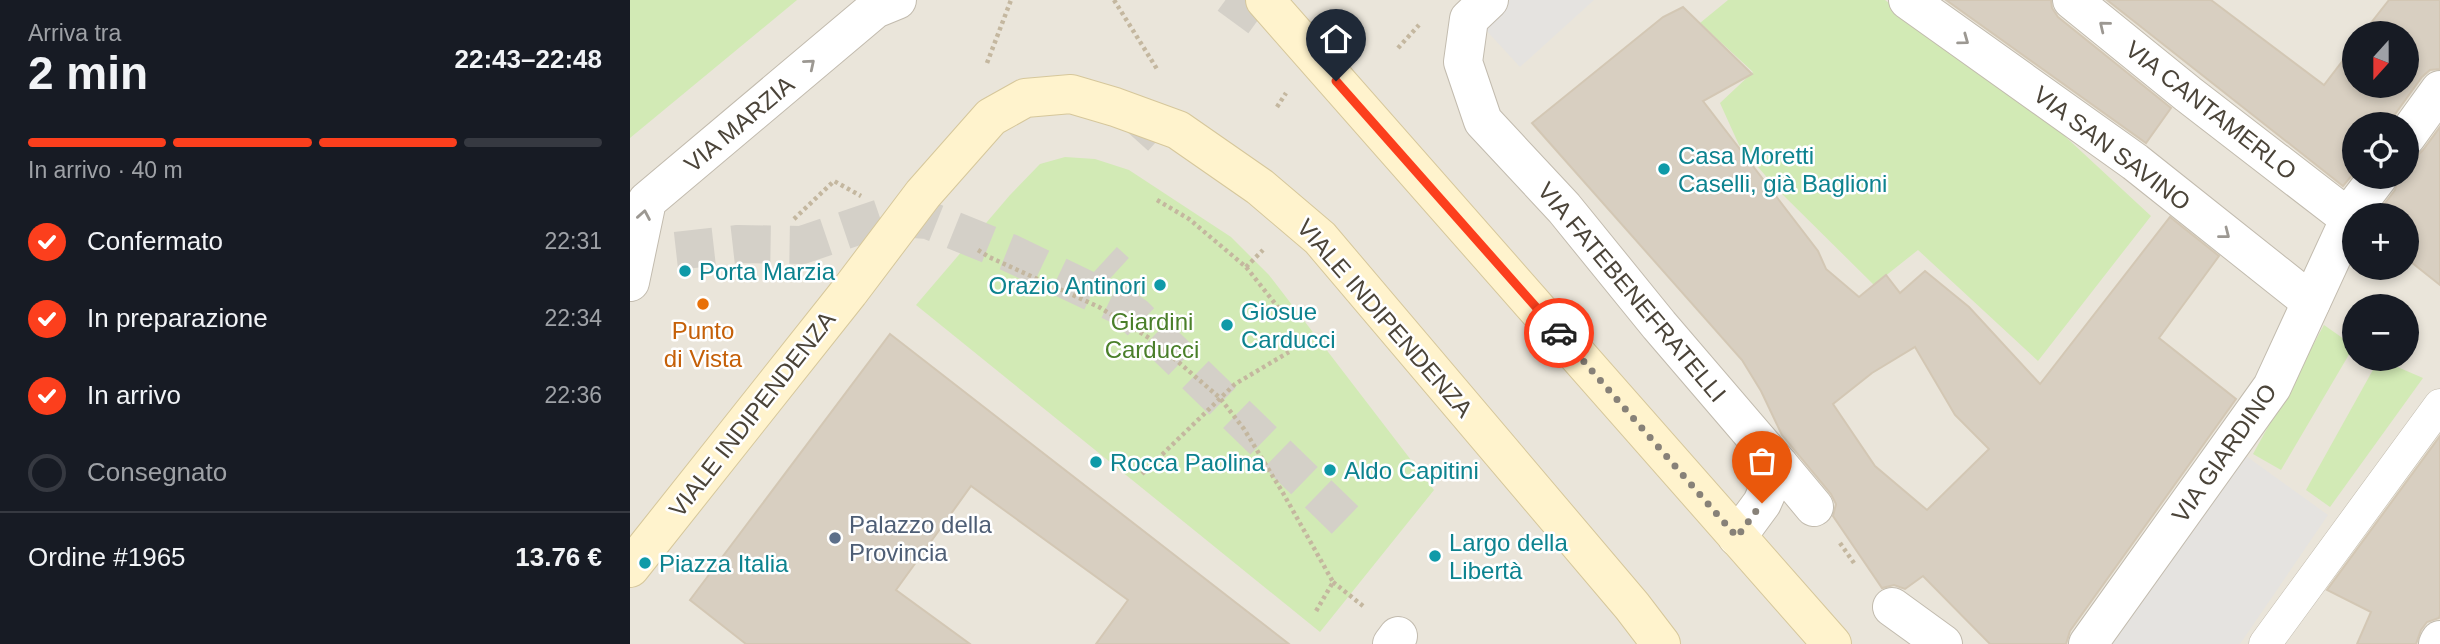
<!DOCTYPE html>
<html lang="it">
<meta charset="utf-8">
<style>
body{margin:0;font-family:Arial,sans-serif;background:#242831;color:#f1f3f6;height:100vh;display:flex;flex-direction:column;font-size:26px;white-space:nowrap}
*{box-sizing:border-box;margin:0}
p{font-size:23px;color:#9ea1a6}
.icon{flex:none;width:38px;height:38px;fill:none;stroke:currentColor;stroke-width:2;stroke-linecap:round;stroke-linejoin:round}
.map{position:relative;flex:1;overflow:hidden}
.panel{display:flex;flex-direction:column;background:#171b24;width:630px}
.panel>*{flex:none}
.needle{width:46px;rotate:201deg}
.tools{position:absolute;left:1712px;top:21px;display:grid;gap:14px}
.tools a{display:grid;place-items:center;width:77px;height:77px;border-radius:50%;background:#171b24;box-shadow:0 4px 10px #0003;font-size:35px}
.pin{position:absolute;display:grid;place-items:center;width:60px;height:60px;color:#fff;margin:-72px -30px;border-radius:50% 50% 50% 0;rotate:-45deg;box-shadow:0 0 7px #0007}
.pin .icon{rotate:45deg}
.courier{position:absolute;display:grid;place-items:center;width:70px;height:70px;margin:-35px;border:5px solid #fc3f1d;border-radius:50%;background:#fff;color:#222;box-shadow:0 2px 9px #0007}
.overview em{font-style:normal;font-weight:700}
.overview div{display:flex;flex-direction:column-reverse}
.overview{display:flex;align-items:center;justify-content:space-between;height:119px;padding:0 28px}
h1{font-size:46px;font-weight:700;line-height:52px}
.bar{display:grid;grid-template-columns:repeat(4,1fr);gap:10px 7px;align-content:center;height:84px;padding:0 28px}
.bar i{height:9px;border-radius:5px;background:#363941}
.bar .active{background:#fc3f1d}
.bar p{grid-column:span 4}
.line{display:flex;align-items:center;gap:18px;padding:0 28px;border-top:2px solid #363941}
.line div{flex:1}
ol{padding:0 28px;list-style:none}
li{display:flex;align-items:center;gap:21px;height:77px}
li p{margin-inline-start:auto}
li .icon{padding:7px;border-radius:50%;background:#fc3f1d;color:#fff;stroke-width:4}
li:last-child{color:#9ea1a6}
li i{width:38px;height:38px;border:4px solid #363941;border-radius:50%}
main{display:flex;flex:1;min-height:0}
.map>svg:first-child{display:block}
.residential{fill:#eae5da;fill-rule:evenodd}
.green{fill:#d2eab5}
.parking{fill:#e5e3e0}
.building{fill:#d8cfc1;stroke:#d3c7b4;stroke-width:2;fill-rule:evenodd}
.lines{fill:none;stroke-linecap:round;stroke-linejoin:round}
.street-tunnel{stroke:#d4d0c8;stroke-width:38;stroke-dasharray:38 19;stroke-linecap:butt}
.lane-casing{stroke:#c2bbae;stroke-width:33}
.street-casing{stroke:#c2bbae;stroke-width:40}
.secondary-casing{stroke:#d6c79b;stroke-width:40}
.path{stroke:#c4b79f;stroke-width:4.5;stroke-dasharray:3.5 3.5;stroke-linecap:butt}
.lane{stroke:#fff;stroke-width:32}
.street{stroke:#fff;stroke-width:38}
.secondary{stroke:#fff3cd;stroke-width:38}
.oneway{stroke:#9c9892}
.done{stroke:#878178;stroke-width:7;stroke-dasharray:0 12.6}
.route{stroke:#fc3f1d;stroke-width:9}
.culture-dot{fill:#0f9aa8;stroke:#fff;stroke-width:2.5}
.food-dot{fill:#e8710a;stroke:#fff;stroke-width:2.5}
.service-dot{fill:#5c6f8a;stroke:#fff;stroke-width:2.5}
.labels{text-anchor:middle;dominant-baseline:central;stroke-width:5;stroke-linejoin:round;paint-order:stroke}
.street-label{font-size:24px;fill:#4b4439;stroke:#fff}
.culture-label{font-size:24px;fill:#0d838f;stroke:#fff;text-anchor:start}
.park-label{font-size:24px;fill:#4a7f2a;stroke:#fff}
.food-label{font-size:24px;fill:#c56008;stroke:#fff}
.service-label{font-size:24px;fill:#4e5e75;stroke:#fff;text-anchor:start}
</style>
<main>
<section class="panel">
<div class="overview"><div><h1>2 min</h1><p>Arriva tra</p></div><em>22:43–22:48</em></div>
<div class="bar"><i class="active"></i><i class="active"></i><i class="active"></i><i></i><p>In arrivo · 40 m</p></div>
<ol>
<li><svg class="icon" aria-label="check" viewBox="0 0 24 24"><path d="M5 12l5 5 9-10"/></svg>Confermato<p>22:31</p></li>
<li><svg class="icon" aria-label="check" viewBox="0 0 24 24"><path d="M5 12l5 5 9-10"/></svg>In preparazione<p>22:34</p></li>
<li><svg class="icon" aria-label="check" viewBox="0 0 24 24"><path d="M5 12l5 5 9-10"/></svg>In arrivo<p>22:36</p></li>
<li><i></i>Consegnato</li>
</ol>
<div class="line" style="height:91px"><div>Ordine #1965</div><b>13.76 €</b></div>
</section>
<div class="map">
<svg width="1810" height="644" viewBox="0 0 1810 644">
<rect width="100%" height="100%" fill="#f6f3ec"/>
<path class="residential" d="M0,0h1810v644h-1810zM1724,33h52v53h-52zM1724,124h52v53h-52zM1724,215h52v53h-52zM1724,306h52v53h-52z"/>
<g class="green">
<polygon points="0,0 167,0 0,138"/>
<polygon points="1098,0 1255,0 1400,104 1521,216 1408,361 1288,250 1244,285 1147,189 1109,145 1090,103 1123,72 1070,23"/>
<polygon points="435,157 465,159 499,170 601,237 639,275 804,490 690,632 286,305 380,195 410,164"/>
<polygon points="1694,325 1724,346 1651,470 1623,454"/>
<polygon points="1749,359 1793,378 1700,507 1676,490"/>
</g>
<g class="parking">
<polygon points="880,0 964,0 890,67 854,28"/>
<polygon points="1612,453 1698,515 1610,644 1474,644"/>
</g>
<g class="building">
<polygon points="1316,0 1421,0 1422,8 1428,17 1541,108 1516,143"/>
<polygon points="1477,0 1581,0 1694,85 1724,46 1724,86 1776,86 1776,33 1733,33 1759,0 1810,0 1810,69 1800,70 1792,77 1758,124 1724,124 1724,173 1713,186"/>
<path d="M1053,7l69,67 -49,27 115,150 8,18 33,28 27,-22 14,18 25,-22 44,36 71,77 130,-167 49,39 -60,82 77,61 -166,232 -4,13h-76l-67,-68 -18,13 -11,-4 -12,3 -49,-72 3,-12 -5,-10 -49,-59 -21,-44 -19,-31 -210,-237 131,-106zM1285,347l40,68 34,34 -62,61 -52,-44 -42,-62 39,-31z"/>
<polygon points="1810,127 1810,285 1776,258 1776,215 1746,215 1765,190 1769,177 1776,177 1776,158 1786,157 1793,150"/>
<polygon points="260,334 659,644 466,644 498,600 341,486 266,590 340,644 116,644 60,600"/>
<polygon points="1810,436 1810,615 1809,618 1797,622 1791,630 1786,644 1727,644 1741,612 1697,590"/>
</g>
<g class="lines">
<g class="street-tunnel">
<polyline points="603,22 619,0"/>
<polyline points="504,138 539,99"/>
<polyline points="46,251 108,244 172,245 254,217 298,220 380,253 489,305 505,316 715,520"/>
<polyline points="474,261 486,272"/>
</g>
<g class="lane-casing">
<polyline id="lane" points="1635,644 1810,405"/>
</g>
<g class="street-casing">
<g id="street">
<polyline points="859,0 839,19 833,62 853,121 934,208 1029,325 1149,465 1132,503 1107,537"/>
<polyline points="1278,0 1505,162 1681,302"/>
<polyline points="1442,0 1558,94 1720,219"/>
<polyline points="1776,137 1810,90"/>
<polyline points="0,282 17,201 245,9 267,0"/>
<polyline points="1149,465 1184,507"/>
<polyline points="1262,607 1313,644"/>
<polyline points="762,644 768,636"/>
<polyline points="1458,644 1642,387 1725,207 1748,177"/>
<polyline points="1808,644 1810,640"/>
</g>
</g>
<g class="secondary-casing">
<g id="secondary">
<polyline points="635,0 1202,644"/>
<polyline points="0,568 219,292 293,194 361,117 395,98 441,94 485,107 548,130 630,187 690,238 1002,606 1031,644"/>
</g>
</g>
<g class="path">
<polyline points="484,0 527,69"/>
<polyline points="768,48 789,25"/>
<polyline points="357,63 381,0"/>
<polyline points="647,107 656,93"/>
<polyline points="527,200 559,219 616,267 659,321"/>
<polyline points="164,219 204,181 231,196"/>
<polyline points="348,250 359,257 469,307 524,341 590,398 614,429 653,493 703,582 685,613"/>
<polyline points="616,267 633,250"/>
<polyline points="512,474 605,384 659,352"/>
<polyline points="1210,543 1224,563"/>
<polyline points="703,582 733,606"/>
</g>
<use href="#lane" class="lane"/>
<use href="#street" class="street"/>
<use href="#secondary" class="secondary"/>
</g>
<defs><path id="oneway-chevron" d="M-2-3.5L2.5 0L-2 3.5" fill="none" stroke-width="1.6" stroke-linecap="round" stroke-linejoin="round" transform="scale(1.75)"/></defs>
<g class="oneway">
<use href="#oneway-chevron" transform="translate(1474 26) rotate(-141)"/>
<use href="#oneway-chevron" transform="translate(1334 40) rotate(36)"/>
<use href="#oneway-chevron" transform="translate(180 64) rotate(-40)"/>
<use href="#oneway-chevron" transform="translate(14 215) rotate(-80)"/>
<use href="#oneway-chevron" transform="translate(1595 234) rotate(38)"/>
</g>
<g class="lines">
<polyline class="done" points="929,333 1107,537 1132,503"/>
<polyline class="route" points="706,81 929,333"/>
</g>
<g class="culture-dot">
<circle cx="1034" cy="169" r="7"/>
<circle cx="55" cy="271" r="7"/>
<circle cx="530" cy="285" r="7"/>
<circle cx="597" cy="325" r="7"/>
<circle cx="466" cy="462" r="7"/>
<circle cx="700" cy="470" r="7"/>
<circle cx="805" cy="556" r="7"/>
<circle cx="15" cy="563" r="7"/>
</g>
<circle class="food-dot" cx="73" cy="304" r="7"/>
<circle class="service-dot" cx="205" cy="538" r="7"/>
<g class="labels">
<g class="street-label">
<text transform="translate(1581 110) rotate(38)">VIA CANTAMERLO</text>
<text transform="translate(109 124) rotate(-40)">VIA MARZIA</text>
<text transform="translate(1482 148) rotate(37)">VIA SAN SAVINO</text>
<text transform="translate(1002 292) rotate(50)">VIA FATEBENEFRATELLI</text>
<text transform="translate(755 318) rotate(49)">VIALE INDIPENDENZA</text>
<text transform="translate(122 414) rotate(-52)">VIALE INDIPENDENZA</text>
<text transform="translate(1594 453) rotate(-55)">VIA GIARDINO</text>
</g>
<g class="culture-label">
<text x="1048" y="155">Casa Moretti<tspan x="1048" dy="28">Caselli, già Baglioni</tspan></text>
<text x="69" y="271">Porta Marzia</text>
<text x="516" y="285" text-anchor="end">Orazio Antinori</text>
<text x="611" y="311">Giosue<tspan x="611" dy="28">Carducci</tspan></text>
<text x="480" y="462">Rocca Paolina</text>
<text x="714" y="470">Aldo Capitini</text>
<text x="819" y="542">Largo della<tspan x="819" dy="28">Libertà</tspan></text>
<text x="29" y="563">Piazza Italia</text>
</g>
<g class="park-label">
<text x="522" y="321">Giardini<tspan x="522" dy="28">Carducci</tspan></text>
</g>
<g class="food-label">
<text x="73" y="330">Punto<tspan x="73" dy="28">di Vista</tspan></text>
</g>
<g class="service-label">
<text x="219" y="524">Palazzo della<tspan x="219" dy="28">Provincia</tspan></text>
</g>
</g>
</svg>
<div class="tools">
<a><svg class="needle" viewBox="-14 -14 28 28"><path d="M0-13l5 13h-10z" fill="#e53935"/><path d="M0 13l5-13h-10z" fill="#9ea1a6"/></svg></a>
<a><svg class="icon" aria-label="locate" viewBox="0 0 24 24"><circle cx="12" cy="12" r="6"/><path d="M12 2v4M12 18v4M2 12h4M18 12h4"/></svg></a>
<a>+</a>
<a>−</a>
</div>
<div class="pin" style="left:1132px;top:503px;background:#ea580c"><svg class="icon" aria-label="bag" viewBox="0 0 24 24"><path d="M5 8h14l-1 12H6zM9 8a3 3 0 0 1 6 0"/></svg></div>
<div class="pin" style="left:706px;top:81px;background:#1f2937"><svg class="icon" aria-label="home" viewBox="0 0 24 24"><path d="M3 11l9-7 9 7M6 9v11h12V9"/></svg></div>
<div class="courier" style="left:929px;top:333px"><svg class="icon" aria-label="car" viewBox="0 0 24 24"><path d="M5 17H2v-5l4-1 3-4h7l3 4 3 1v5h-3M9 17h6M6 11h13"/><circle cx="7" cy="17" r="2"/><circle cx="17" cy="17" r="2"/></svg></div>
</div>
</main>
